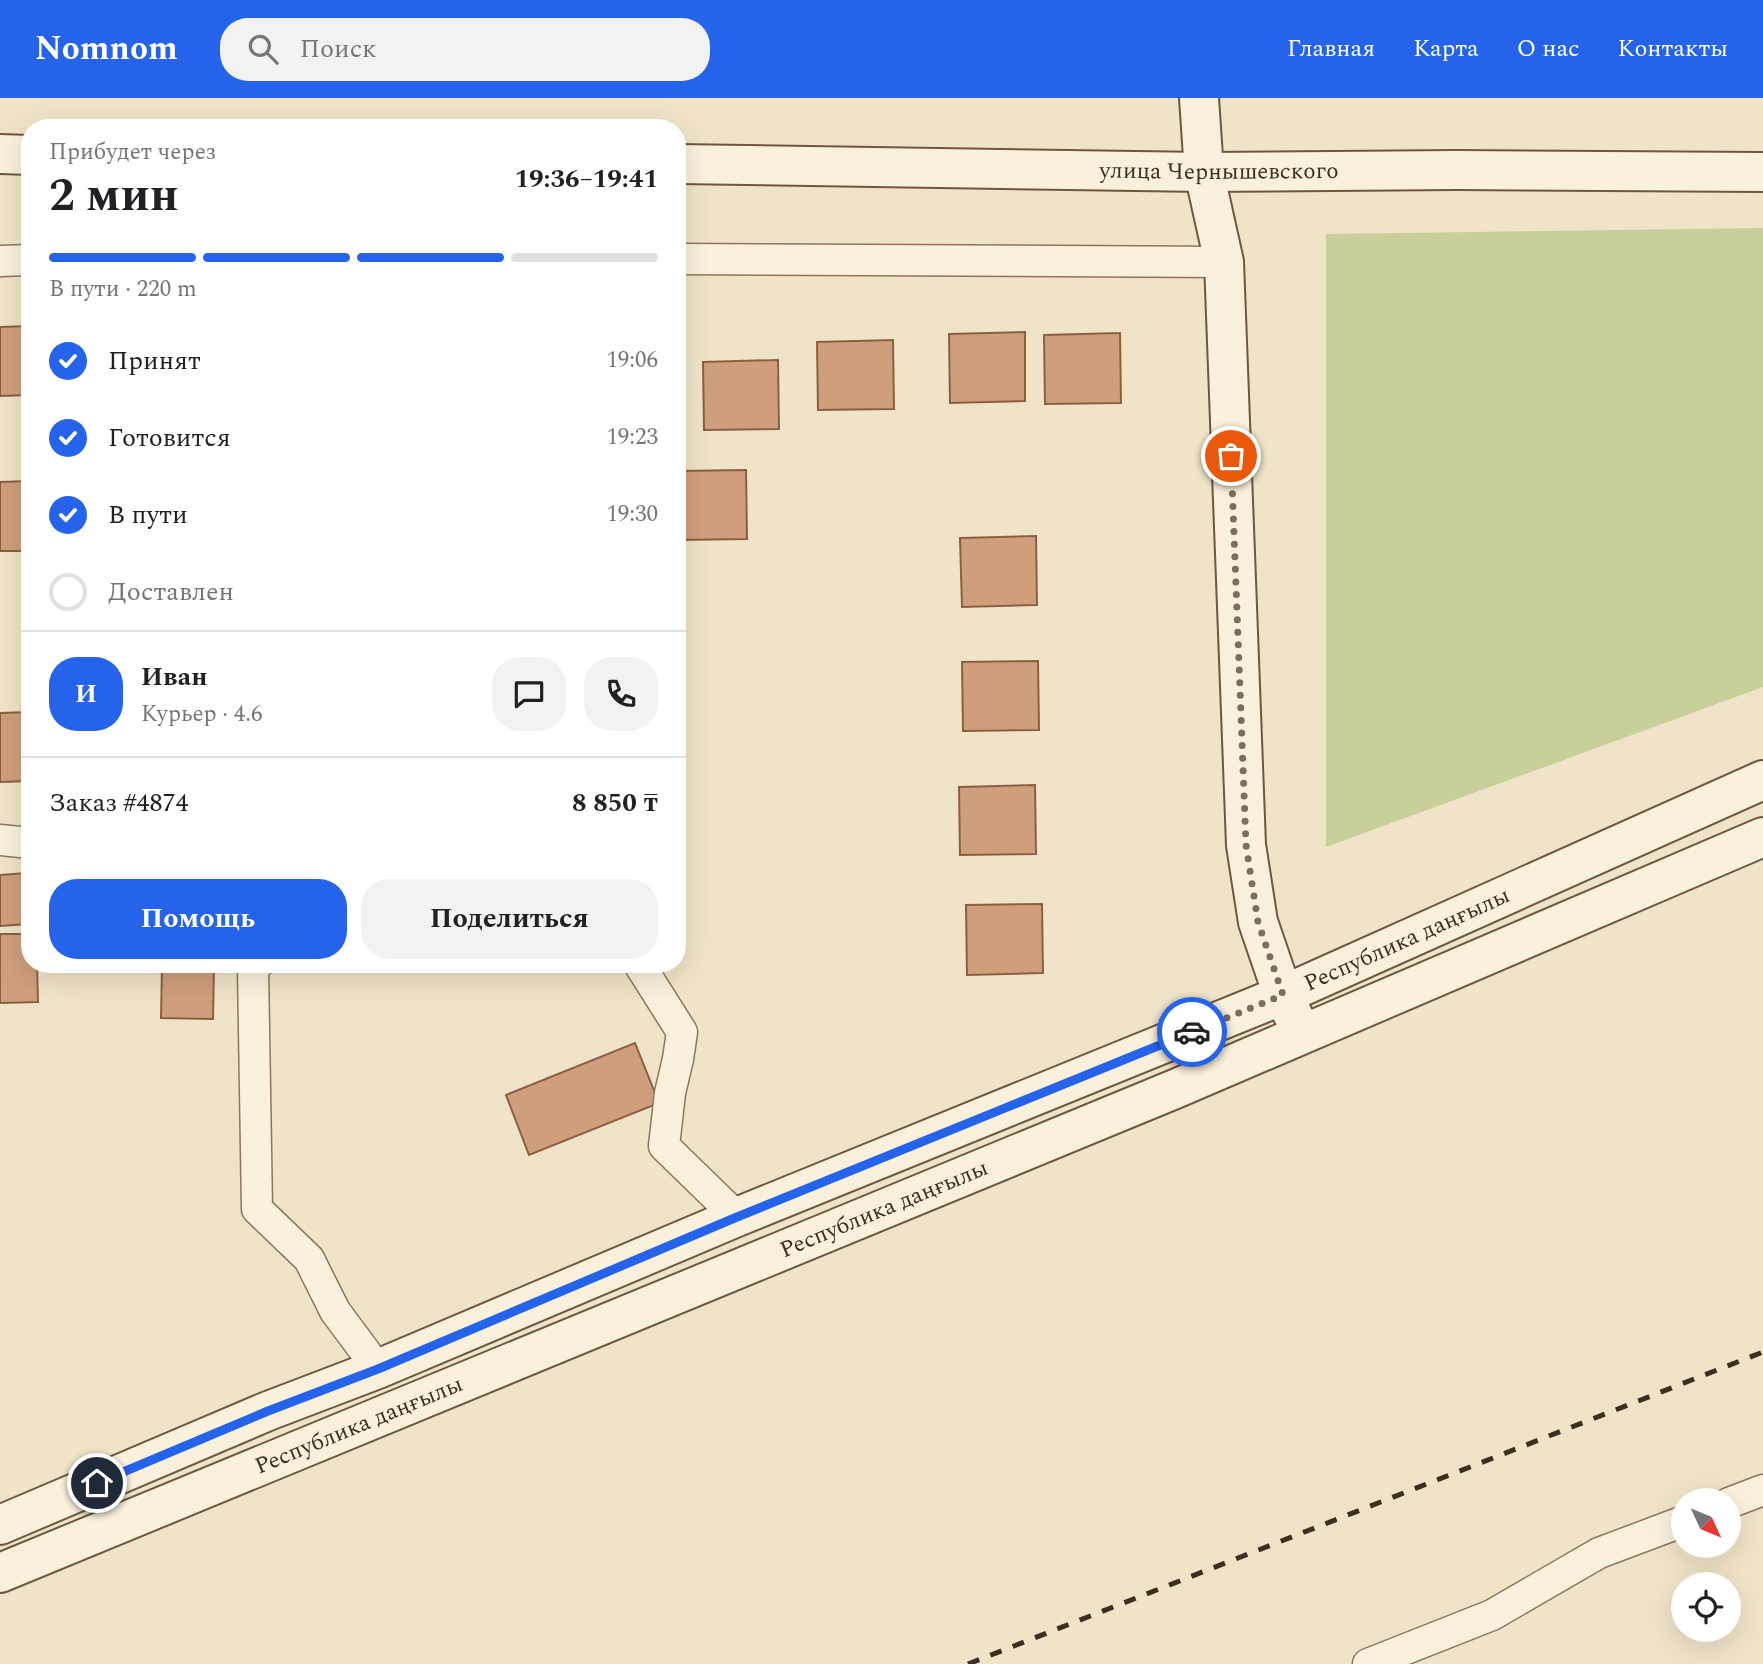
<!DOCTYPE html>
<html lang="ru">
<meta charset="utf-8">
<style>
body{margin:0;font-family:Spectral,serif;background:#f2f2f2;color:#202124;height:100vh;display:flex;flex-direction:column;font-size:26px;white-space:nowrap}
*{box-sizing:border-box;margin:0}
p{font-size:23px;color:#757577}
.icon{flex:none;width:38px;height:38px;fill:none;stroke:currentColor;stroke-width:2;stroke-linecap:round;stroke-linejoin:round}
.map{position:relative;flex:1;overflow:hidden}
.sheet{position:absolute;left:21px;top:21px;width:665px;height:854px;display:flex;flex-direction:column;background:#fff;border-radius:28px;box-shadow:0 7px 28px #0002}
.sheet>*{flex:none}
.needle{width:46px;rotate:134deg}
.controls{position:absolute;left:1671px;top:1390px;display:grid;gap:14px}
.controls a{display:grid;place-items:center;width:70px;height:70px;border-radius:50%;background:#fff;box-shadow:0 7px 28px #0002;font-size:35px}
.pin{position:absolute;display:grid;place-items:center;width:60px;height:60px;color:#fff;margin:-30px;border:4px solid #fff;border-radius:50%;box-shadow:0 2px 7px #0007}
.courier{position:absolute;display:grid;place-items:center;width:70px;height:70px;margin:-35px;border:5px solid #2563eb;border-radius:50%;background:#fff;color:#222;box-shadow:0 2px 9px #0007}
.headline em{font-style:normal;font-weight:700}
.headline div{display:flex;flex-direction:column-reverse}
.headline{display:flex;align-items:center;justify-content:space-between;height:119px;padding:0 28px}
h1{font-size:46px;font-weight:700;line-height:52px}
.bar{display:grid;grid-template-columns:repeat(4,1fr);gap:10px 7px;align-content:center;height:84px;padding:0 28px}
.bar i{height:9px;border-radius:5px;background:#e0e0e0}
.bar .active{background:#2563eb}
.bar p{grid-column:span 4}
.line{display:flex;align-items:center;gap:18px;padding:0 28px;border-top:2px solid #e0e0e0}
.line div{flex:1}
.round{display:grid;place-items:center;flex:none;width:74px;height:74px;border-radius:28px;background:#f2f2f2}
ol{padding:0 28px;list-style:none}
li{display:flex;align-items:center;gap:21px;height:77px}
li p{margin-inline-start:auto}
li .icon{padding:7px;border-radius:50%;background:#2563eb;color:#fff;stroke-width:4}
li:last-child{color:#757577}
li i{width:38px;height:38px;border:4px solid #e0e0e0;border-radius:50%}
.cta{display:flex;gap:14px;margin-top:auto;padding:14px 28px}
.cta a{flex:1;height:80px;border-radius:28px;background:#2563eb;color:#fff;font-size:28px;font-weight:700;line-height:80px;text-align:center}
.cta a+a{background:#f2f2f2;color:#202124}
header{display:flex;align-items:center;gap:42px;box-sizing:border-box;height:98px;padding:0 35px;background:#2563eb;color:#fff}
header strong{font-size:33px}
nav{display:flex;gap:38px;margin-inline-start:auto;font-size:24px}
.search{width:490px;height:63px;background:#f2f2f2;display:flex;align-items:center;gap:18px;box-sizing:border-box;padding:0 24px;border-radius:28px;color:#757577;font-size:26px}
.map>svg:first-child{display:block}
.green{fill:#c9cf9b}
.building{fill:#cf9f7d;stroke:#8d5f41;stroke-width:2}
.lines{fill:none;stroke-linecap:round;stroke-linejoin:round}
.street-casing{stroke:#8d765c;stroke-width:33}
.secondary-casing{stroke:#6f573f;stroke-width:42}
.street{stroke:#faf1dc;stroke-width:30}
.secondary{stroke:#faf1dc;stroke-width:38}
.rail{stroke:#3d2e20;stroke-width:5;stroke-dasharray:12 12;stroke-linecap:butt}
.done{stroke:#7c6e5b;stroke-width:7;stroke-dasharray:0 12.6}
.route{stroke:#2563eb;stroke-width:9}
.labels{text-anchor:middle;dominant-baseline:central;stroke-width:6;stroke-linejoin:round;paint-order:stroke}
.street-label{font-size:23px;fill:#3d2e20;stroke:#f7eed8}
</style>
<header>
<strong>Nomnom</strong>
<div class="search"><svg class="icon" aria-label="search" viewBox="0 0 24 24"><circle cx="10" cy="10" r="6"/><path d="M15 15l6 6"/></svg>Поиск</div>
<nav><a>Главная</a><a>Карта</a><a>О нас</a><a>Контакты</a></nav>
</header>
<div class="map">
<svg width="1763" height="1566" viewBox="0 0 1763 1566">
<rect width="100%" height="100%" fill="#f0e4c8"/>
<polygon class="green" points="1763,130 1763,589 1326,749 1326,136"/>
<g class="building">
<polygon points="30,228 30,297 0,298 0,229"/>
<polygon points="1025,234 1025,303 950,305 949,236"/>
<polygon points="1120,235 1121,305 1045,306 1044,237"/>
<polygon points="893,242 894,311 818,312 817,244"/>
<polygon points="778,262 779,331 704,332 703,264"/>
<polygon points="746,372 747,441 677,442 677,373"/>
<polygon points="30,383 30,453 0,453 0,384"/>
<polygon points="1036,438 1037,507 962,509 960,440"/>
<polygon points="1038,563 1039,632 963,633 962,564"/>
<polygon points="30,614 30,683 0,684 0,615"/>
<polygon points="1035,687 1036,756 960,757 959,689"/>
<polygon points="26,775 29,826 0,828 0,777"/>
<polygon points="1042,806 1043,875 967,877 966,807"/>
<polygon points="0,836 30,836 30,866 37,866 38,904 0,905"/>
<polygon points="162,869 214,869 213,921 161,920"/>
<polygon points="635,945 659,1005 529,1057 506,997"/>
</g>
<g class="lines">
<g class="street-casing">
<g id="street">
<polyline points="677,161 1224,164"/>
<polyline points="0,163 30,162"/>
<polyline points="0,742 30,745"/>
<polyline points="258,866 253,871 257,1111 309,1161 335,1213 378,1271"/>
<polyline points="639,866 682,934 678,961 670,995 664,1048 737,1119"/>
<polyline points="1729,1405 1763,1392"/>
<polyline points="1368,1566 1492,1517 1599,1455 1684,1423"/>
</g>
</g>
<g class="secondary-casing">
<g id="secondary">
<polyline points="1199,0 1204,74 1224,164 1246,747 1258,824 1283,897 1294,919"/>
<polyline points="0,56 30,57"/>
<path id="s1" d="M677,66l527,8 252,-2 307,2"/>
<path id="s2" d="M0,1427l268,-114 110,-42 359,-152 546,-222 480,-215"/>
<path id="s3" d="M0,1475l1175,-484 588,-252"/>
</g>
</g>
<use href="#street" class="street"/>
<use href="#secondary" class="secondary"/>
<polyline class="rail" points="968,1566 1763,1254"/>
</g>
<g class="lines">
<polyline class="done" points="1192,934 1283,897 1258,824 1246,747 1231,358"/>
<polyline class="route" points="97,1385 268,1313 378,1271 737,1119 1192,934"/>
</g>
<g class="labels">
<g class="street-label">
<text stroke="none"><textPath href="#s1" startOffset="542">улица Чернышевского</textPath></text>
<text stroke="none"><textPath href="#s2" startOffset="1524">Республика даңғылы</textPath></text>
<text stroke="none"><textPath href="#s3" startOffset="956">Республика даңғылы</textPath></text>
<text stroke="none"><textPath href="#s3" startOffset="388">Республика даңғылы</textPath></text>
</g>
</g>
</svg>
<div class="controls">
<a><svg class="needle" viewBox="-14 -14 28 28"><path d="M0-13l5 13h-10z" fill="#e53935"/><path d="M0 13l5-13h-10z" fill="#757577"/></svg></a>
<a><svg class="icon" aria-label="locate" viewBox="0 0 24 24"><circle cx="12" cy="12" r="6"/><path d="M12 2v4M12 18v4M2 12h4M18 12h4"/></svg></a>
</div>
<div class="pin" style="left:1231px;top:358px;background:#ea580c"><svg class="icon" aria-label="bag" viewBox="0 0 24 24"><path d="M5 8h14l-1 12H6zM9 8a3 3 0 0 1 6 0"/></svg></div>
<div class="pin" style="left:97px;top:1385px;background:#1f2937"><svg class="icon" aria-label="home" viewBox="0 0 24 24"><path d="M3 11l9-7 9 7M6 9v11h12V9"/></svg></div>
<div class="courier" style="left:1192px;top:934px"><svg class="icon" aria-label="car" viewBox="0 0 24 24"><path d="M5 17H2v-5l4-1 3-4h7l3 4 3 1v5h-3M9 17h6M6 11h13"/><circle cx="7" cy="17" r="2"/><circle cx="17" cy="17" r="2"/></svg></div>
<section class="sheet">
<div class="headline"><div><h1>2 мин</h1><p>Прибудет через</p></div><em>19:36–19:41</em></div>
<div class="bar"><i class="active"></i><i class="active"></i><i class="active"></i><i></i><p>В пути · 220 m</p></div>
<ol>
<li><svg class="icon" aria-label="check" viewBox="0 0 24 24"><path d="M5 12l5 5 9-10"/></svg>Принят<p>19:06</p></li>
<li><svg class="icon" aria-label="check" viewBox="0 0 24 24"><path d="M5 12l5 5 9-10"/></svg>Готовится<p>19:23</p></li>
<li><svg class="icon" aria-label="check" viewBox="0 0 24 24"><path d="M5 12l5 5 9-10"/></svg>В пути<p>19:30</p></li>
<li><i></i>Доставлен</li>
</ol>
<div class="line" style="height:126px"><b class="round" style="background:#2563eb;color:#fff">И</b><div><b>Иван</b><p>Курьер · 4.6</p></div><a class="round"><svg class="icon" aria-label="chat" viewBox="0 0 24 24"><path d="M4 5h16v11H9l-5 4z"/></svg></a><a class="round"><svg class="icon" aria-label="phone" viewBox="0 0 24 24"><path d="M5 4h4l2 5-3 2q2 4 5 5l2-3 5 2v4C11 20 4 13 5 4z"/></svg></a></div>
<div class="line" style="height:91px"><div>Заказ #4874</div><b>8 850 ₸</b></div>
<div class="cta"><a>Помощь</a><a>Поделиться</a></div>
</section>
</div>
